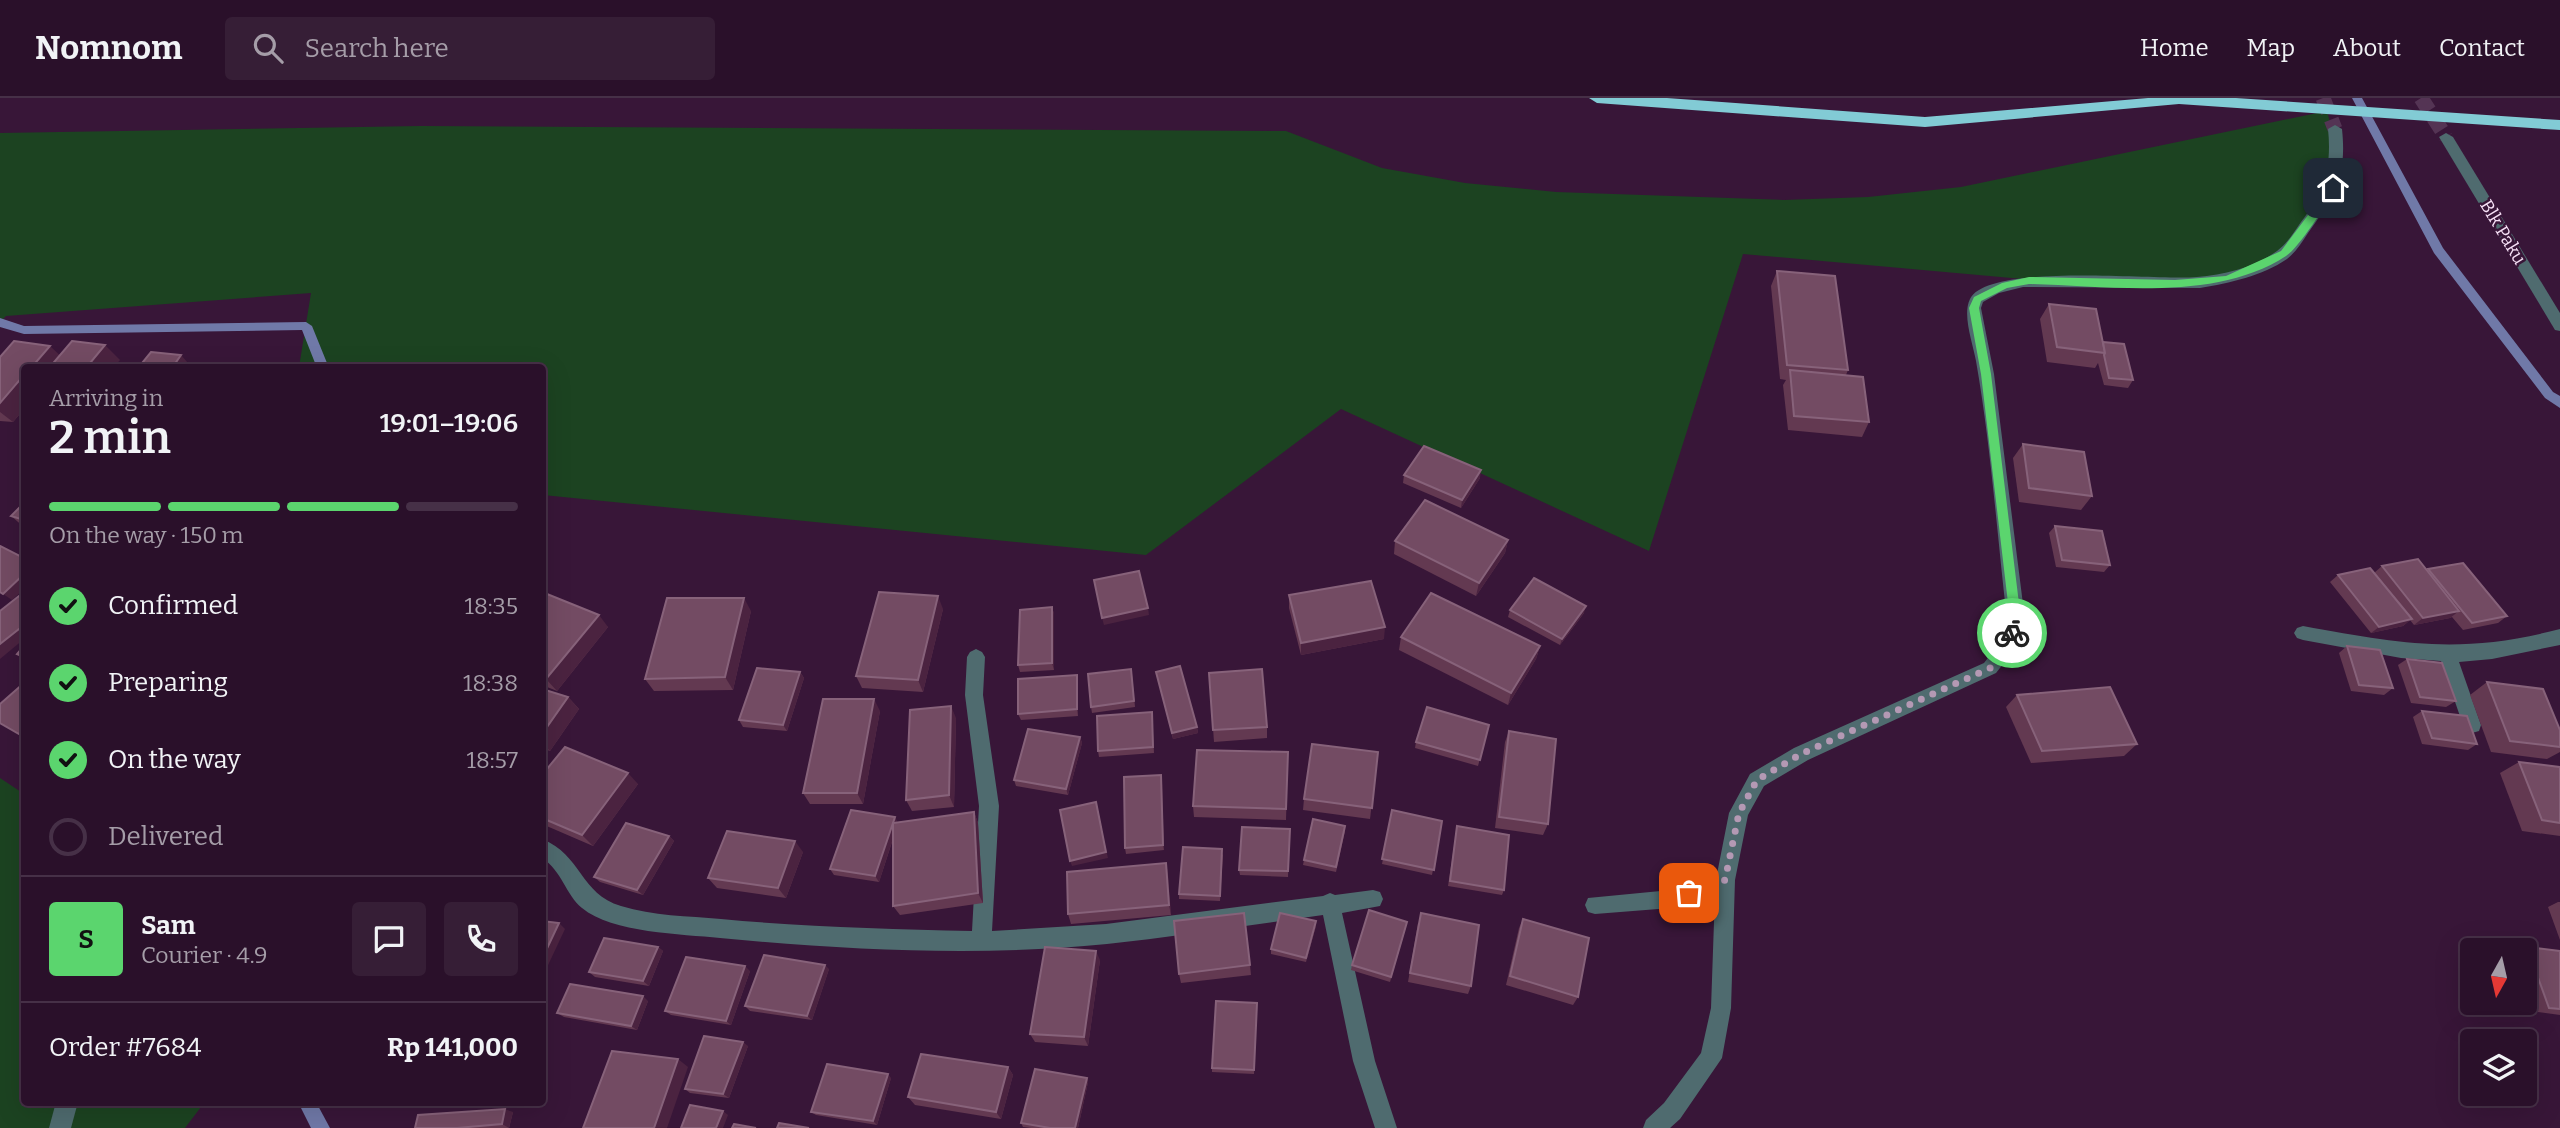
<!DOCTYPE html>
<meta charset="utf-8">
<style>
body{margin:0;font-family:Bitter,serif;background:#361e36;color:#f1f3f6;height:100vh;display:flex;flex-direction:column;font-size:26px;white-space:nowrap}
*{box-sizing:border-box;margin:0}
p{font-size:23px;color:#a59da8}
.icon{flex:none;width:38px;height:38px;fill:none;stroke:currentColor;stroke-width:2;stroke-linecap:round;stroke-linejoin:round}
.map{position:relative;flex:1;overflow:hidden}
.details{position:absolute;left:21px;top:266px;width:525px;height:742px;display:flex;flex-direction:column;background:#2a102a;border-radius:7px;box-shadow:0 7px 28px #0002,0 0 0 2px #463047}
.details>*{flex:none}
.needle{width:46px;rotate:188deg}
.controls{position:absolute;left:2460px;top:840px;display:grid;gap:14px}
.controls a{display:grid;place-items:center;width:77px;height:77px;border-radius:7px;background:#2a102a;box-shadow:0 7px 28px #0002,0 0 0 2px #463047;font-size:35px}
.pin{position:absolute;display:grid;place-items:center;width:60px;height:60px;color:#fff;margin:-30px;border-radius:14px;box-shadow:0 4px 10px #0006}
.courier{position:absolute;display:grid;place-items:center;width:70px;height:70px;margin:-35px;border:5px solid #5bd56e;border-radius:50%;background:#fff;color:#222;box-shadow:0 2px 9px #0007}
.summary em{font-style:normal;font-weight:600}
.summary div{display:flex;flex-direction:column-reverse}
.summary{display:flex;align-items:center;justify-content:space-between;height:119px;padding:0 28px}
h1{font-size:46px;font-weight:600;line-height:52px}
.bar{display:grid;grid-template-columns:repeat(4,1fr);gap:10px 7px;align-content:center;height:84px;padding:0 28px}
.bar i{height:9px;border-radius:5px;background:#463047}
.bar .active{background:#5bd56e}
.bar p{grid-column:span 4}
.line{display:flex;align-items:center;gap:18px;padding:0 28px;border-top:2px solid #463047}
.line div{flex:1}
.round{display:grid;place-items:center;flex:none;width:74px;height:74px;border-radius:7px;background:#361e36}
ol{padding:0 28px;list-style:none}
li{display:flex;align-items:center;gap:21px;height:77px}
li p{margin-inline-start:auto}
li .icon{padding:7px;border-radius:50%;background:#5bd56e;color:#111;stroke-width:4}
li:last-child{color:#a59da8}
li i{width:38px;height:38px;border:4px solid #463047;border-radius:50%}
header{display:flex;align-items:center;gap:42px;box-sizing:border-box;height:98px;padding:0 35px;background:#2a102a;border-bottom:2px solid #463047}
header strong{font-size:33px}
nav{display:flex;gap:38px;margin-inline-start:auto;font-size:24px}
.search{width:490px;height:63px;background:#361e36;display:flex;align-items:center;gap:18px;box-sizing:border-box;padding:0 24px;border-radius:7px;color:#a59da8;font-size:26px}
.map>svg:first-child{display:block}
.green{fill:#1c4321}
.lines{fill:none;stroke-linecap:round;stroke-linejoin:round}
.stream{fill:#7079a8;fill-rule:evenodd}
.minor-tunnel{stroke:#543454;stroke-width:15;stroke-dasharray:15 8;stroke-linecap:butt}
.minor{fill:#4f6b6f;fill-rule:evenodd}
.highway{fill:#82cbd5;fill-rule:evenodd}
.wall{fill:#633951}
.shaded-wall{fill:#4b2340}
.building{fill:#734b63;stroke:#87627a;stroke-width:2}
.route{fill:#5bd56e}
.done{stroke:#b499b4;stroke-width:7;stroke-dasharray:0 12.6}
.labels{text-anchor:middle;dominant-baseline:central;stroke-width:5;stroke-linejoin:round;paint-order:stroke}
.street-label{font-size:18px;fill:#f6e0f6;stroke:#381638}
</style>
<header>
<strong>Nomnom</strong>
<div class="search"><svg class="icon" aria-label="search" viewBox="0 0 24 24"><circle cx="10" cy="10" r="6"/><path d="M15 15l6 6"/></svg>Search here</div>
<nav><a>Home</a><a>Map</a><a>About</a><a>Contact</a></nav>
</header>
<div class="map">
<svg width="2560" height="1030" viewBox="0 0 2560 1030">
<rect width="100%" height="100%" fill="#381638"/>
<g class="green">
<polygon points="2327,13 2336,47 2333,90 2275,159 2227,181 2035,182 1743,156 1649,453 1341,311 1146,457 543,397 542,270 299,269 311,195 6,218 0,224 0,35 421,28 1286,33 1382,70 1465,85 1556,94 1784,102 1868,99 1961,89"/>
<polygon points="0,680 24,696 24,1004 204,1005 185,1030 0,1030"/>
</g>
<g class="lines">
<g class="stream">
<polygon points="2352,0 2362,0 2443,150 2553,294 2560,298 2560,310 2545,300 2434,155"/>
<polygon points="0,220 24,228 306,224 312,228 329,270 317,270 302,232 24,236 0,229"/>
<polygon points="298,1004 316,1004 330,1030 311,1030"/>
</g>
<g class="minor-tunnel">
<polyline points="2323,0 2335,31"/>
<polyline points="2421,0 2446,39"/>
</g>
<g class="minor">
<path d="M2335,27l7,4c5,48 -7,67 -34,104 -6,9 -12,19 -21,26 -25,17 -57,24 -87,29l-177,-1 -24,6 -16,9 -2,6 13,66 31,246 -10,29 -19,24 -188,87 -44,26 -16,29 -13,65 -4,128 -9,50 -42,61 -10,9h-27l3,-8 18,-17 37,-50 10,-45 4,-115 -44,15 -76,6 -7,-2 -3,-7 3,-7 83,-8 46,-16 12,-61 21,-39 44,-26 190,-85 17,-22 6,-21c-10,-86 -16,-174 -31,-259 -3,-17 -14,-46 -6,-62 18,-37 186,-18 227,-22 28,-2 58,-10 80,-26 10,-7 17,-19 24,-29 23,-30 31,-55 27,-93z"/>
<polygon points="2446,35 2453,39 2560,215 2560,233 2555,232 2439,39"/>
<path d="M2303,528c98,18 158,29 257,3v16l-68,14 -33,3 22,63 -2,6 -7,2 -7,-2 -2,-6 -22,-64 -40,-3 -98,-18 -6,-2 -3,-5 3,-5z"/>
<path d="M976,551l6,3 3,5 -2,38 16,111 -7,125 114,-7 217,-28 7,-3 5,2 38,-5 7,2 3,7 -3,7 -38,7 33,148 22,67h-22l-22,-67 -30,-146c-72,10 -144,21 -216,29 -128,13 -259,6 -387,-6 -38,-4 -108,-5 -138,-30 -16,-13 -20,-37 -40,-50v-19c40,16 38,55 79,67 32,10 67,10 100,13 84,8 167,10 251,12l7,-125 -14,-111 2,-38 3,-5z"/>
<polygon points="56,1004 78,1004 71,1030 49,1030"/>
</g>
<polygon class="highway" points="1589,0 1667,0 1925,19 2148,0 2236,0 2560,22 2560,32 2179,6 1925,29 1597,5"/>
</g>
<g class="wall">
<polygon points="1777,173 1848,272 1846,277 1869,324 1862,339 1788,332 1783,287 1786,282 1780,281 1771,188"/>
<polygon points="2049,206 2103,244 2133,282 2128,290 2104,287 2098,265 2095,270 2047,264 2040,221"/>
<polygon points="60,257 120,262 24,270 24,311 13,324 0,323 0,259"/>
<polygon points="2023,346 2092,398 2081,412 2019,404 2013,360"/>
<polygon points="1404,377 1480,380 1461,410 1403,385"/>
<polygon points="24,405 24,429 11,418"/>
<polygon points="2055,428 2110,467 2104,474 2056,469 2049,435"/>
<polygon points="1508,442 1505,455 1476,498 1394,456 1395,443"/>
<polygon points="2382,468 2427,472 2428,471 2507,518 2498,525 2463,532 2452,519 2450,520 2414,527 2410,522 2403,528 2371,535 2330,484 2338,477 2374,475"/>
<polygon points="542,494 608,529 557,593 542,587"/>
<polygon points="1289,497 1384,541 1301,557 1289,510"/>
<polygon points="1052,509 1054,516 1054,572 1020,574 1018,567"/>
<polygon points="943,511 923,594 862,590 856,578"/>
<polygon points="1510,512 1584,515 1560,547 1508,519"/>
<polygon points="751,513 733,592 654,593 645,581"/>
<polygon points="1401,539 1540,548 1536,561 1508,607 1399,552"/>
<polygon points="2347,548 2393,590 2384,597 2351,593 2339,555"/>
<polygon points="2407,561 2456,603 2446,609 2411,605 2398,567"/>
<polygon points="800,574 804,580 787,633 743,629 739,622"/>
<polygon points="1156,574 1197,629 1198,635 1173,641"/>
<polygon points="1209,575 1267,629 1267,640 1214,644"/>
<polygon points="1132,577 1135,609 1092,615 1091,609"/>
<polygon points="1078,583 1078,618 1021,622 1018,616"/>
<polygon points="2487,584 2560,632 2560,654 2547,661 2491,654 2470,597"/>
<polygon points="542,591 568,599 579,611 550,653 542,650"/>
<polygon points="2017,597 2137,646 2124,658 2031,665 2006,609"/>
<polygon points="880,613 863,706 810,706 803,695"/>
<polygon points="2422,613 2477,646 2468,652 2422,646 2413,619"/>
<polygon points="1152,614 1154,655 1099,659 1098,653"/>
<polygon points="956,620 954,709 912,713 906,702"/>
<polygon points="1489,627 1478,668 1415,650 1416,644"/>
<polygon points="1509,633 1548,726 1543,737 1495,730 1505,644"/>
<polygon points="1080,639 1082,645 1068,697 1016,688 1014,682"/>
<polygon points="1288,654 1286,722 1194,719 1193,708"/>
<polygon points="1378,654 1370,721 1303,712 1304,701"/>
<polygon points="2519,664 2560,669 2560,738 2522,733 2500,675"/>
<polygon points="542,677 638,686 593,748 542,726"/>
<polygon points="1161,677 1164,752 1126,756 1125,750"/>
<polygon points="1392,712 1442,723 1432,777 1382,766"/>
<polygon points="974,714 978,725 983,805 900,817 893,808 893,741 879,784 834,777 830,771 898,724"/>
<polygon points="1457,728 1504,792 1502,797 1448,788"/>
<polygon points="1290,731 1288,779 1240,777 1239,772"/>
<polygon points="1345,733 1336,774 1303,767 1304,762"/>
<polygon points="669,738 674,743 643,797 600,784 594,779"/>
<polygon points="803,754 786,800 717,790 708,780"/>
<polygon points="1223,756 1220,803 1179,801 1179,796"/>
<polygon points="1166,765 1171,817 1071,826 1068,816"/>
<polygon points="2558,804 2560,804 2560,842 2548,809"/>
<polygon points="1523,821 1578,899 1573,907 1506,887 1519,830"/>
<polygon points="1418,825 1471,888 1468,896 1408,884"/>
<polygon points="1316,828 1306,864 1271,856 1271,851"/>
<polygon points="1406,829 1390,884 1351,872 1352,867"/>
<polygon points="658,849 663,853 649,888 595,879 589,874"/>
<polygon points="2527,849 2560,853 2560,917 2538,914 2525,880 2525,852 2520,852"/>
<polygon points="1100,862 1088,948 1035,944 1030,936"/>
<polygon points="1250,867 1251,877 1181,885 1179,876"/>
<polygon points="829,871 812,922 750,913 745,908"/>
<polygon points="750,873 731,927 671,917 665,913"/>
<polygon points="648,903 637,932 564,919 557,915"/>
<polygon points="1257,909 1254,976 1212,974 1212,970"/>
<polygon points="748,948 729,1000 690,995 685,991"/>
<polygon points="1008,969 1013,977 1001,1021 915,1007 908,999"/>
<polygon points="891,980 877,1027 816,1017 811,1014"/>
<polygon points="1087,980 1088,984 1078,1030 1031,1030 1023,1029 1021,1025"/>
<polygon points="513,1014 509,1030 415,1030"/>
</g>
<g class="shaded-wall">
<polygon points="105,247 120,262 113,270 86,270"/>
<polygon points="50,248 66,263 60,270 31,270"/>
<polygon points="181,257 188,265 185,270 172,270"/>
<polygon points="24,277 24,311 13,324 0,314 0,305"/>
<polygon points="1481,372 1480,380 1461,410 1462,402"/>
<polygon points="1508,442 1505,455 1476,498 1479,485"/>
<polygon points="24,476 24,491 12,502 3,496"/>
<polygon points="938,498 943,511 923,594 918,582"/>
<polygon points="744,500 751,513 733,592 725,579"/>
<polygon points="1586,508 1584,515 1560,547 1562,541"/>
<polygon points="1052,509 1054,516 1054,572 1052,565"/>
<polygon points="1148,510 1149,517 1104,527 1102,520"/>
<polygon points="2459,513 2450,520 2414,527 2423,520"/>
<polygon points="599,517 608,529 557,593 546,581"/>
<polygon points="2412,521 2403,528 2371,535 2379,529"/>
<polygon points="24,527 24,541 0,561 0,546"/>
<polygon points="1385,529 1384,541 1301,557 1301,545"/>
<polygon points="1540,548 1536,561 1508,607 1511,595"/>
<polygon points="800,574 804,580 787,633 783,627"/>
<polygon points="1077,577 1078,583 1078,618 1077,611"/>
<polygon points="568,599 579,611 550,653 542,645 542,636"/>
<polygon points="874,601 880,613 863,706 857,695"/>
<polygon points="951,608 956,620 954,709 949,697"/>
<polygon points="1197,629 1198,635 1173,641 1172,635"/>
<polygon points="24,631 24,639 19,636"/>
<polygon points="1080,639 1082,645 1068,697 1066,691"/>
<polygon points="628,675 638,686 593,748 582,737"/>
<polygon points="1161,677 1162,683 1164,752 1163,747"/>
<polygon points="1097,710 1108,760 1072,768 1070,763"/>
<polygon points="974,714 978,725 983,805 978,795"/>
<polygon points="895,719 898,725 879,784 875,778"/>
<polygon points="669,738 674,743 643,797 637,792"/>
<polygon points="795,743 803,754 786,800 778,790"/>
<polygon points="1166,765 1168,775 1171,817 1169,807"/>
<polygon points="1316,823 1316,828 1306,864 1306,860"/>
<polygon points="559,825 565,831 542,880 542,861"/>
<polygon points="658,849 663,853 649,888 643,883"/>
<polygon points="1096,853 1100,862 1088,948 1084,939"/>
<polygon points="825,867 829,871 812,922 807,918"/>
<polygon points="745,868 750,873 731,927 726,923"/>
<polygon points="643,898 648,903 637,932 631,928"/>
<polygon points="743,944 748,948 729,1000 723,996"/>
<polygon points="678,961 688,969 667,1030 654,1030"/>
<polygon points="1008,969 1013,977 1001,1021 996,1014"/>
<polygon points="888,976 891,980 877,1027 873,1023"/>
<polygon points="1087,980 1088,984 1078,1030 1075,1030"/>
<polygon points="505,1011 513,1014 509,1030 502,1026"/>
<polygon points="723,1013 728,1017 723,1030 716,1030"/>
</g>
<g class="building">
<polygon points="1777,173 1835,178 1848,272 1787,267"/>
<polygon points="2049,206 2096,211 2105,255 2057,249"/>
<polygon points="14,243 50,248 31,270 24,270 24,277 0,305 0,259"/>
<polygon points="72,243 105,247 86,270 49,270"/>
<polygon points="2103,244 2124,246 2133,282 2109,280 2104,257 2105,255"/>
<polygon points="151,254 181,257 172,270 138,270"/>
<polygon points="1790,272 1863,279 1869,324 1794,318"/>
<polygon points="2023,346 2084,354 2092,398 2029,390"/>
<polygon points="1424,348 1481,372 1462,402 1404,377"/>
<polygon points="1425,402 1508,442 1479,485 1395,443"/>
<polygon points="24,405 24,422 11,418"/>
<polygon points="2055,428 2102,433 2110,467 2062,462"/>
<polygon points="0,448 24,460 24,476 3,496 0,494"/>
<polygon points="2418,461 2459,513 2423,520 2382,468"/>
<polygon points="2463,465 2507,518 2472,525 2428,471"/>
<polygon points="2370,470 2412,521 2379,529 2338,477"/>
<polygon points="1139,473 1148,510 1102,520 1094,482"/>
<polygon points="1534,480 1586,508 1562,541 1510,512"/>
<polygon points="1371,483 1385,529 1301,545 1289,497"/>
<polygon points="24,494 24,527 0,546 0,513"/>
<polygon points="542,494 599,517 546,581 542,579"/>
<polygon points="879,494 938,498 918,582 856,578"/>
<polygon points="1431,495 1540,548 1511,595 1401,539"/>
<polygon points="667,500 744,500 725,579 645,581"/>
<polygon points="1052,509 1052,565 1018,567 1020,512"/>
<polygon points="24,548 24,559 17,556"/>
<polygon points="2347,548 2380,552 2393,590 2359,587"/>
<polygon points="2407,561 2442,565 2456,603 2420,599"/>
<polygon points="1180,568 1197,629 1172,635 1156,574"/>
<polygon points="757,570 800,574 783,627 739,622"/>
<polygon points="1131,571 1134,603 1091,609 1088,576"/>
<polygon points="1262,571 1267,629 1213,632 1209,575"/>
<polygon points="1077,577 1077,611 1018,616 1018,581"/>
<polygon points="2487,584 2543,591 2560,632 2560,649 2510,643"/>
<polygon points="24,585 24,631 19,636 0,625 0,606"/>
<polygon points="2110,589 2137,646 2042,653 2017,597"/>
<polygon points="542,591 568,599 542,636"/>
<polygon points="823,601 874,601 857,695 803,695"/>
<polygon points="951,608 949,697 906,702 910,612"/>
<polygon points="1427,609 1489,627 1480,662 1416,644"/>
<polygon points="2422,613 2467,618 2477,646 2432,640"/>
<polygon points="1152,614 1153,649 1098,653 1097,618"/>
<polygon points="1028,631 1080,639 1066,691 1014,682"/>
<polygon points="1509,633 1556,641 1548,726 1499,719"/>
<polygon points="1312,646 1378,654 1372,710 1304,701"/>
<polygon points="565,649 628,675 582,737 542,720 542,677"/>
<polygon points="1197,652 1288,654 1286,711 1193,708"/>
<polygon points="2519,664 2560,669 2560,725 2542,722"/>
<polygon points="1161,677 1163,747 1125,750 1124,679"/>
<polygon points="1096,704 1106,754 1070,763 1060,712"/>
<polygon points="851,712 895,719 875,778 830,771"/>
<polygon points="1392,712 1442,723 1434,772 1382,761"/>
<polygon points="974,714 978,795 893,808 893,725"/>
<polygon points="1313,721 1345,728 1336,769 1304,762"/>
<polygon points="626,725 669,738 637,792 594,779"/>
<polygon points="1457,728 1509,737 1504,792 1450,783"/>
<polygon points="1242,729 1290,731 1288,773 1239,772"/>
<polygon points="727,733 795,743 778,790 708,780"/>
<polygon points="1183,749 1222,751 1220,798 1179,796"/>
<polygon points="1166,765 1169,807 1068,816 1067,774"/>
<polygon points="1369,812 1407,824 1391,879 1352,867"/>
<polygon points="1244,815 1250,867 1179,876 1174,823"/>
<polygon points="1280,815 1316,823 1306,860 1271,851"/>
<polygon points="1421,815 1479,827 1471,888 1410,875"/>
<polygon points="1523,821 1589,840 1578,899 1510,878"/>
<polygon points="542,823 559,825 542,861"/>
<polygon points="604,840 658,849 643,883 589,874"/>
<polygon points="1045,849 1096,853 1084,939 1030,936"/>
<polygon points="2527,849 2560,853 2560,911 2549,910"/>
<polygon points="764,857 825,867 807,918 745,908"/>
<polygon points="686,859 745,868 726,923 665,913"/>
<polygon points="570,886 643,898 631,928 557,915"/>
<polygon points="1216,903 1257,905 1254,972 1212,970"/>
<polygon points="704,938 743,944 723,996 685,991"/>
<polygon points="612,953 678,961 654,1030 583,1030"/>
<polygon points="921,956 1008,969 996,1014 908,999"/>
<polygon points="827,966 888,976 873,1023 811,1014"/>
<polygon points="1035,971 1087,980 1075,1030 1050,1030 1021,1025"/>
<polygon points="690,1007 723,1013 716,1030 681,1030"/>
<polygon points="505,1011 502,1026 457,1030 415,1030 418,1017"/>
<polygon points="779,1025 809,1030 777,1030"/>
<polygon points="734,1026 756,1030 732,1030"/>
</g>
<path class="route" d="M2330,88l7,2c-10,15 -38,60 -51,68 -70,46 -176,30 -257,28l-22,4 -26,13 -2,7 12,66 30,246 -5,16h-8l2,-16 -29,-246 -12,-66 5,-11 28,-14 27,-6 146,3 51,-4 55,-25z"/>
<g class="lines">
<polyline class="done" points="1689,795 1725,782 1739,715 1757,682 1801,656 1990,570 2010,546 2012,535"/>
</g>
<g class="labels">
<g class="street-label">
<text transform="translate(2503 134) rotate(59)">Blk Paku</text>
</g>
</g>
</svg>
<div class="controls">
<a><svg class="needle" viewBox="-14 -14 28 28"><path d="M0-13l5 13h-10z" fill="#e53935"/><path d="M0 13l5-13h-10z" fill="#a59da8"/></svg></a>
<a><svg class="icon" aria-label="layers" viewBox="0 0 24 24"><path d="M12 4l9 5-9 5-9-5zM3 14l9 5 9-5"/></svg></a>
</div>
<div class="pin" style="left:1689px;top:795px;background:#ea580c"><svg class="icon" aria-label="bag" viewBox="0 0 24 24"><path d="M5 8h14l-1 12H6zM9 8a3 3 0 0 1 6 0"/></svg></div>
<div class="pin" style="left:2333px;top:90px;background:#1f2937"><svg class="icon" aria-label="home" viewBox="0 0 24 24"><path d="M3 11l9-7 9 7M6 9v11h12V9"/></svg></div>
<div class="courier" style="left:2012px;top:535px"><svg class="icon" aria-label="bike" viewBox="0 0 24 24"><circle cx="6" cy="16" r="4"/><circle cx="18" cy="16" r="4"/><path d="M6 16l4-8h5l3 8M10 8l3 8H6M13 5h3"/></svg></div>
<section class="details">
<div class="summary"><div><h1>2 min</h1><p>Arriving in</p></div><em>19:01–19:06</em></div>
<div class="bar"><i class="active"></i><i class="active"></i><i class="active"></i><i></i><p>On the way · 150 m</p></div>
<ol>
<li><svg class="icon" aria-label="check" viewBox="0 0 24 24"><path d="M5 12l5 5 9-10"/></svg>Confirmed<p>18:35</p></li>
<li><svg class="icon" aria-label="check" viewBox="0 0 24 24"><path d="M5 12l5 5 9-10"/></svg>Preparing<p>18:38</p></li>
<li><svg class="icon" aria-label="check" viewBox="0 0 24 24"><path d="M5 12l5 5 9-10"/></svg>On the way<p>18:57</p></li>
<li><i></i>Delivered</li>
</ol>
<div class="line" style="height:126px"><b class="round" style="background:#5bd56e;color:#111">S</b><div><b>Sam</b><p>Courier · 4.9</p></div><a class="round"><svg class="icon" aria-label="chat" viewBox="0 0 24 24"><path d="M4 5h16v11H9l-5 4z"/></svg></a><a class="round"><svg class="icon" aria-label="phone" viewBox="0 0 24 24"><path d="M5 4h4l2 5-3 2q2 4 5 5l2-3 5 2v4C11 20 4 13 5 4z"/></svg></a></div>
<div class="line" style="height:91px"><div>Order #7684</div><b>Rp 141,000</b></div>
</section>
</div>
